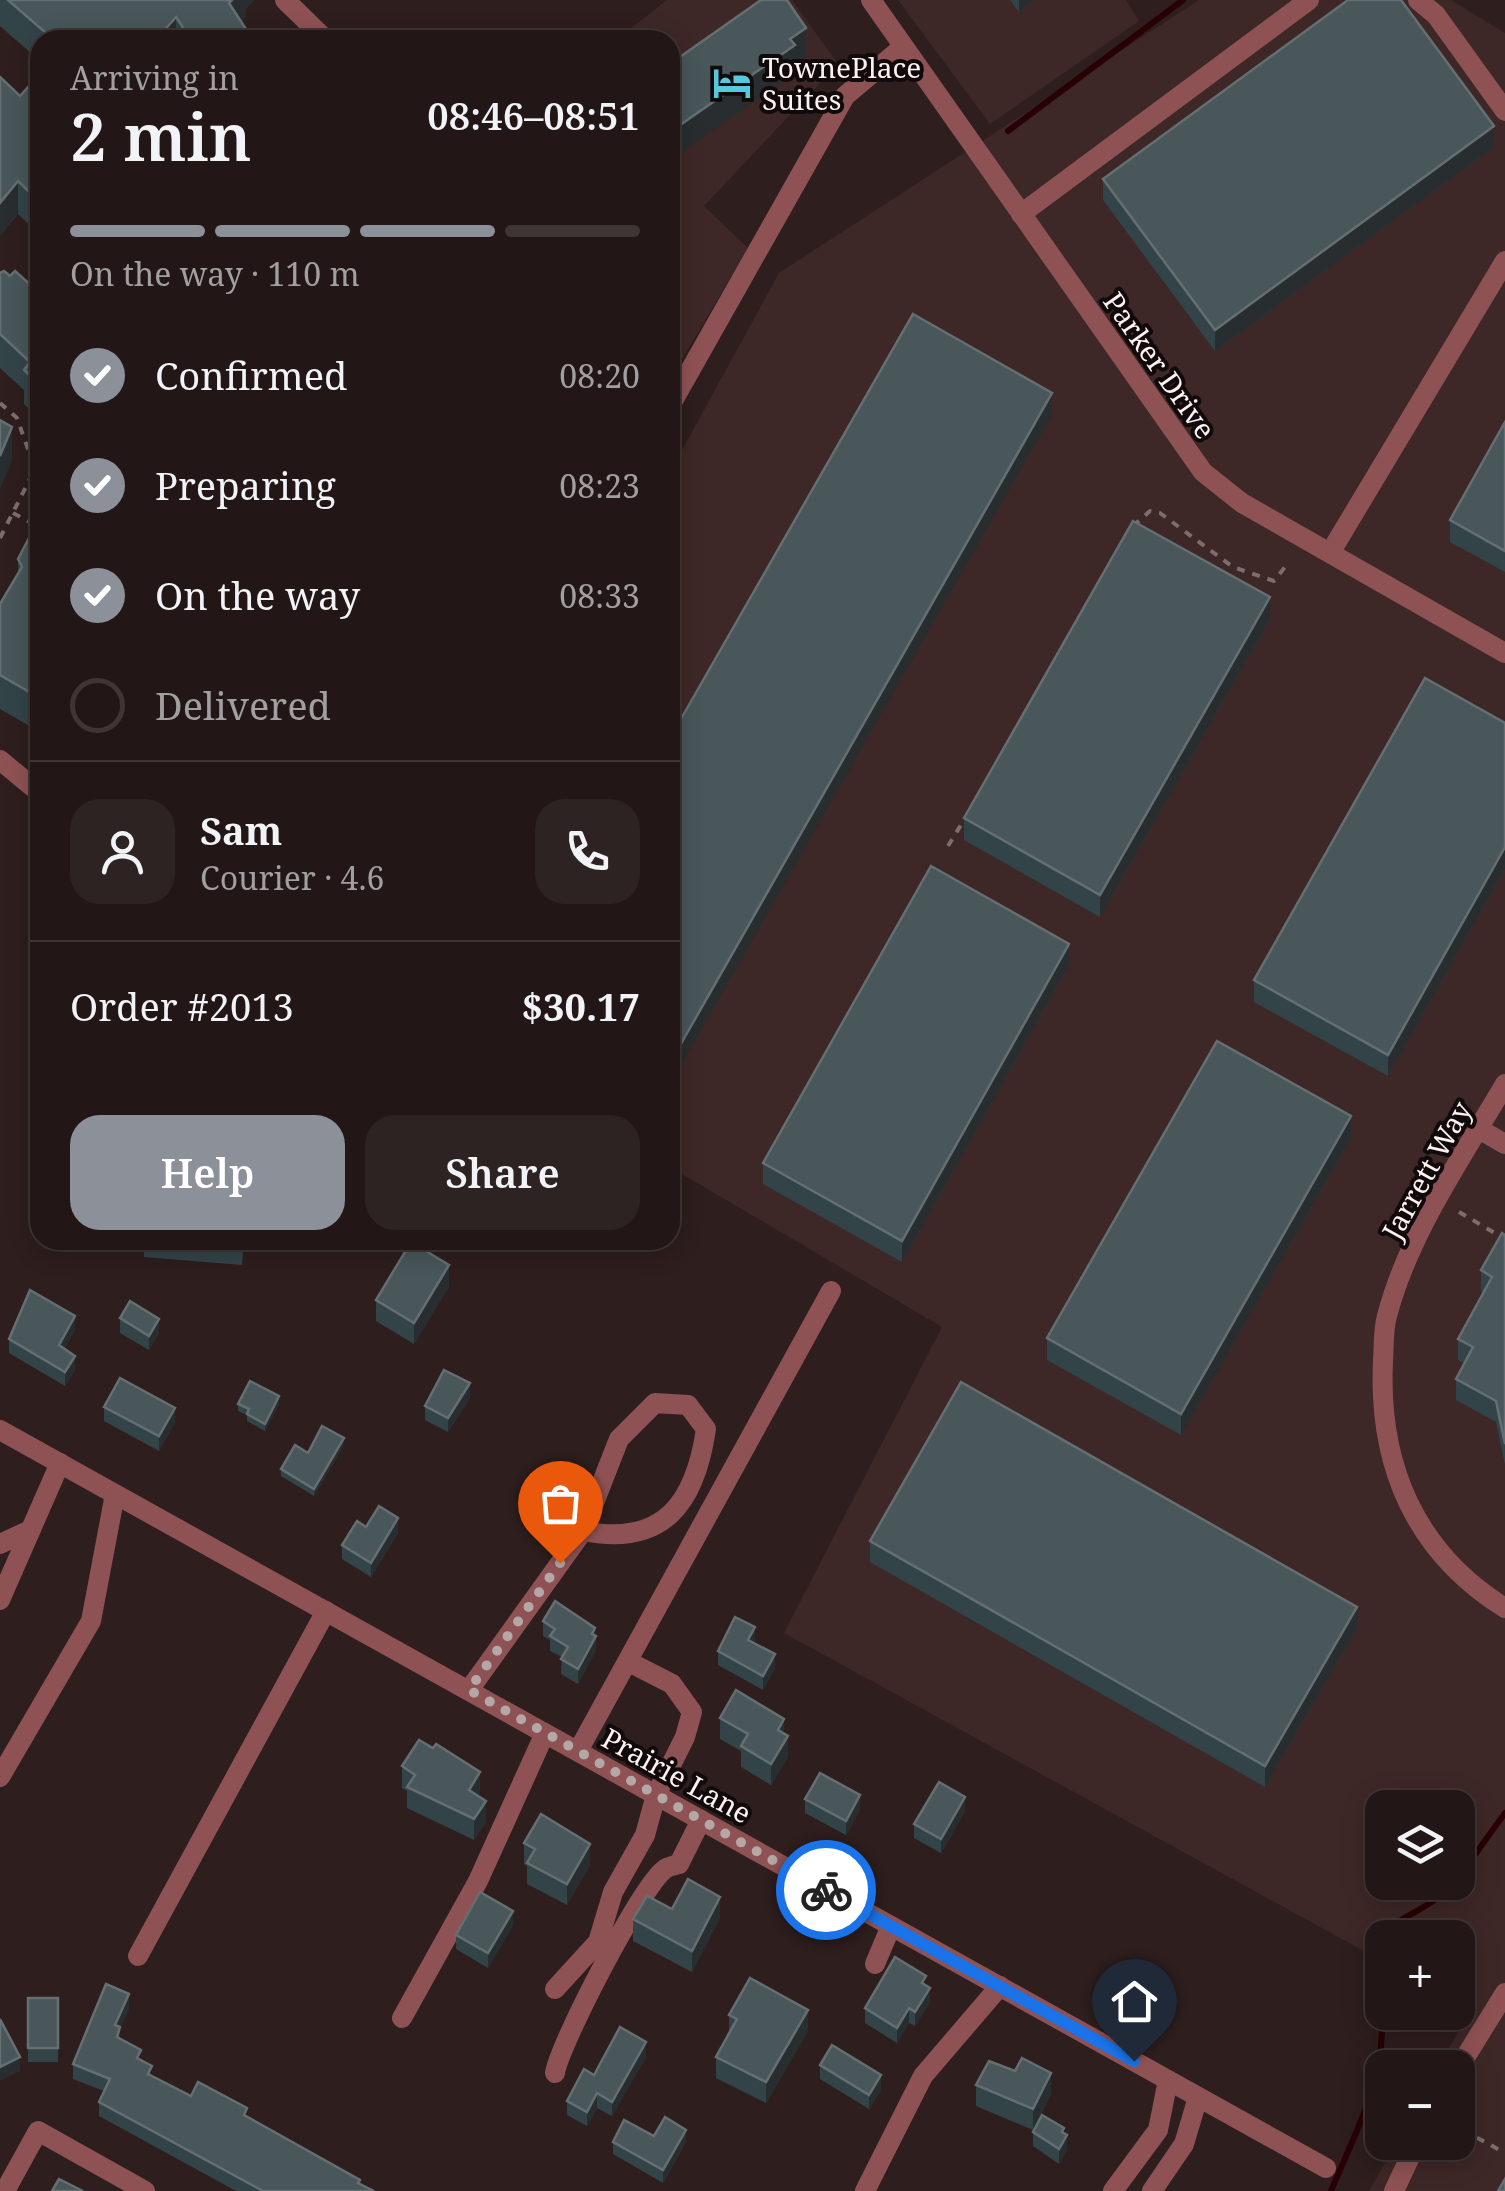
<!DOCTYPE html>
<meta charset="utf-8">
<style>
body{margin:0;font-family:"Noto Serif",serif;background:#2e2323;color:#f1f3f6;height:100vh;display:flex;flex-direction:column;font-size:38px;white-space:nowrap}
*{box-sizing:border-box;margin:0}
p{font-size:32px;color:#a29fa1}
.icon{flex:none;width:55px;height:55px;fill:none;stroke:currentColor;stroke-width:2;stroke-linecap:round;stroke-linejoin:round}
.map{position:relative;flex:1;overflow:hidden}
.sheet{position:absolute;left:30px;top:30px;width:650px;height:1220px;display:flex;flex-direction:column;background:#221616;border-radius:30px;box-shadow:0 5px 25px #0003,0 0 0 2px #3f3535}
.sheet>*{flex:none}
.controls{position:absolute;left:1365px;top:1790px;display:grid;gap:20px}
.controls a{display:grid;place-items:center;width:110px;height:110px;border-radius:20px;background:#221616;box-shadow:0 5px 25px #0003,0 0 0 2px #3f3535;font-size:50px}
.pin{position:absolute;display:grid;place-items:center;width:85px;height:85px;color:#fff;margin:-102px -42px;border-radius:50% 50% 50% 0;rotate:-45deg;box-shadow:0 0 10px #0007}
.pin .icon{rotate:45deg}
.courier{position:absolute;display:grid;place-items:center;width:100px;height:100px;margin:-50px;border:8px solid #1a73e8;border-radius:50%;background:#fff;color:#222;box-shadow:0 2px 12px #0007}
.headline em{font-style:normal;font-weight:600}
.headline div{display:flex;flex-direction:column-reverse}
.headline{display:flex;align-items:center;justify-content:space-between;height:170px;padding:0 40px}
h1{font-size:65px;font-weight:600;line-height:75px}
.bar{display:grid;grid-template-columns:repeat(4,1fr);gap:15px 10px;align-content:center;height:120px;padding:0 40px}
.bar i{height:12px;border-radius:8px;background:#3f3535}
.bar .selected{background:#8c9099}
.bar p{grid-column:span 4}
.line{display:flex;align-items:center;gap:25px;padding:0 40px;border-top:2px solid #3f3535}
.line div{flex:1}
.round{display:grid;place-items:center;flex:none;width:105px;height:105px;border-radius:30px;background:#2e2323}
ol{padding:0 40px;list-style:none}
li{display:flex;align-items:center;gap:30px;height:110px}
li p{margin-inline-start:auto}
li .icon{padding:10px;border-radius:50%;background:#8c9099;color:#fff;stroke-width:4}
li:last-child{color:#a29fa1}
li i{width:55px;height:55px;border:5px solid #3f3535;border-radius:50%}
.button{display:flex;gap:20px;margin-top:auto;padding:20px 40px}
.button a{flex:1;height:115px;border-radius:30px;background:#8c9099;color:#fff;font-size:40px;font-weight:600;line-height:115px;text-align:center}
.button a+a{background:#2e2323;color:#f1f3f6}
.map>svg:first-child{display:block}
.built{fill:#3e2727;fill-rule:evenodd}
.lines{fill:none;stroke-linecap:round;stroke-linejoin:round}
.stream{stroke:#280004;stroke-width:6}
.path{stroke:#7c6e6e;stroke-width:4;stroke-dasharray:8 8;stroke-linecap:butt}
.minor{stroke:#8f5254;stroke-width:20}
.wall{fill:#334448}
.shaded-wall{fill:#282d2f}
.building{fill:#49575a;stroke:#656f72;stroke-width:2.5}
.done{stroke:#b5a7a7;stroke-width:10;stroke-dasharray:0 18}
.route{stroke:#1a73e8;stroke-width:12}
.labels{text-anchor:middle;dominant-baseline:central;stroke-width:8;stroke-linejoin:round;paint-order:stroke}
.poi-label{font-size:28px;fill:#fdf1f1;stroke:#110a0a;text-anchor:start}
.street-label{font-size:28px;fill:#fdf1f1;stroke:#110a0a}
</style>
<div class="map">
<svg width="1505" height="2191" viewBox="0 0 1505 2191">
<rect width="100%" height="100%" fill="#2e1e1e"/>
<g class="built">
<polygon points="667,0 792,0 838,64 704,206 748,248 670,380 670,40 616,40"/>
<polygon points="898,0 1126,0 1139,21 990,124"/>
<path d="M1199,0h252l54,33v2158h-136l27,-48 62,-1v-74l-20,-1 33,-57 -13,-7v-65h-76v23l-598,-328 158,-306 -272,-160v-695l109,-199zM1382,1808h76v74h-76z"/>
</g>
<g class="lines">
<g class="stream">
<polyline points="1008,131 1183,0"/>
<polyline points="1458,1878 1505,1813"/>
<path d="M1331,2191c21,-51 50,-103 51,-160 0,-29 -22,-62 -6,-89 13,-23 60,-34 78,-60"/>
</g>
<g class="path">
<polyline points="0,403 17,418 35,469"/>
<polyline points="13,513 34,524"/>
<polyline points="1133,526 1150,511 1160,513 1233,567 1274,581 1285,567"/>
<polyline points="0,538 35,469 40,468"/>
<polyline points="948,846 964,820"/>
<polyline points="1459,1212 1505,1239"/>
<polyline points="1463,2130 1505,2153"/>
</g>
<g class="minor">
<polyline points="285,0 326,40"/>
<polyline points="871,0 1203,472 1242,503 1505,653"/>
<polyline points="1418,0 1436,15 1505,111"/>
<polyline points="1021,214 1309,0"/>
<polyline points="670,406 845,96 903,47"/>
<polyline points="1330,553 1505,261"/>
<polyline points="0,760 40,793"/>
<path d="M1505,1084c-43,74 -96,148 -118,232 -4,14 -3,31 -4,45 -5,104 32,191 122,247"/>
<polyline points="1479,1129 1505,1144"/>
<polyline points="0,1430 1326,2168"/>
<polyline points="0,1544 28,1531"/>
<polyline points="0,1600 60,1463"/>
<path d="M469,1690l114,-159 36,-92 36,-36 33,2 18,24c-11,75 -43,118 -123,102"/>
<polyline points="578,1751 831,1291"/>
<polyline points="0,1777 91,1621 115,1494"/>
<polyline points="138,1956 326,1611"/>
<polyline points="875,1964 891,1926"/>
<polyline points="555,1989 598,1942 613,1892 645,1835 656,1795 685,1737 692,1712 672,1684 629,1662"/>
<polyline points="402,2018 478,1881 545,1733"/>
<polyline points="1458,2069 1505,1993"/>
<path d="M555,2073c4,-28 87,-188 110,-204 0,-1 13,-5 14,-5l22,-44"/>
<polyline points="5,2191 38,2131 145,2191"/>
<polyline points="865,2191 923,2076 1000,1986"/>
<polyline points="1113,2191 1158,2130 1168,2080"/>
<polyline points="1152,2191 1184,2144 1198,2097"/>
<polyline points="1394,2191 1417,2142"/>
</g>
</g>
<g class="wall">
<polygon points="0,0 254,0 246,8 246,16 241,22 253,40 40,40 40,61 0,26"/>
<polygon points="1010,0 1035,0 1019,12"/>
<polygon points="40,74 40,235 18,214 0,236 20,96"/>
<polygon points="1494,147 1215,351 1103,200 1103,179"/>
<polygon points="0,273 33,287 40,280 40,415 38,417 24,404 24,390 0,368"/>
<polygon points="1505,422 1505,572 1450,542 1450,520"/>
<polygon points="40,517 40,732 0,709 0,604 18,573 18,559"/>
<polygon points="1270,619 1100,917 964,840 964,818"/>
<polygon points="1505,723 1505,869 1388,1076 1254,1002 1254,980"/>
<polygon points="1069,965 902,1262 763,1184 763,1163"/>
<polygon points="1351,1138 1181,1435 1047,1360 1047,1338"/>
<polygon points="1505,1235 1505,1465 1496,1422 1456,1400 1456,1379 1464,1363 1458,1360 1458,1339 1484,1293 1481,1291 1481,1270"/>
<polygon points="144,1240 244,1240 242,1265 144,1257"/>
<polygon points="449,1286 414,1344 376,1321 376,1300"/>
<polygon points="120,1318 159,1333 149,1350 120,1333"/>
<polygon points="75,1330 64,1349 75,1370 65,1386 9,1353 9,1339"/>
<polygon points="470,1398 448,1432 425,1420 425,1406"/>
<polygon points="238,1404 279,1404 265,1431 247,1421 247,1415 238,1411"/>
<polygon points="104,1407 175,1422 159,1451 104,1421"/>
<polygon points="344,1445 314,1496 281,1476 281,1469 308,1453"/>
<polygon points="366,1527 398,1533 371,1577 342,1559 342,1545"/>
<polygon points="870,1541 1357,1628 1265,1787 870,1562"/>
<polygon points="543,1621 595,1628 596,1650 578,1684 561,1674 562,1657 550,1651 550,1640 543,1636"/>
<polygon points="755,1641 754,1643 775,1668 763,1690 718,1665 718,1651"/>
<polygon points="720,1718 788,1757 771,1785 741,1767 741,1751 720,1739"/>
<polygon points="402,1766 480,1793 478,1796 486,1822 474,1840 407,1808 407,1791 402,1788"/>
<polygon points="805,1799 860,1810 846,1835 805,1813"/>
<polygon points="965,1811 941,1853 914,1838 914,1824"/>
<polygon points="524,1843 590,1865 567,1905 527,1884 527,1866 524,1864"/>
<polygon points="720,1918 692,1972 633,1941 633,1919"/>
<polygon points="513,1925 488,1968 456,1949 456,1935"/>
<polygon points="926,1986 930,2002 915,2026 909,2023 897,2043 865,2023 865,2008"/>
<rect x="28" y="1998" width="30" height="64"/>
<polygon points="129,2009 120,2028 120,2039 141,2060 152,2076 191,2096 247,2117 374,2191 236,2191 99,2116 99,2102 104,2091 73,2079 73,2064"/>
<polygon points="729,2015 808,2031 766,2103 716,2078 716,2057 729,2034"/>
<polygon points="646,2057 612,2116 597,2108 587,2126 567,2115 567,2101 594,2075"/>
<polygon points="820,2065 881,2090 869,2109 820,2079"/>
<polygon points="976,2085 1051,2094 1033,2130 976,2106"/>
<polygon points="1033,2132 1064,2133 1067,2149 1059,2164 1033,2146"/>
<polygon points="654,2136 686,2142 663,2183 613,2154 613,2142"/>
</g>
<g class="shaded-wall">
<polygon points="232,0 254,0 246,8 246,16 229,36 229,3"/>
<polygon points="1019,0 1035,0 1019,12"/>
<polygon points="176,17 176,40 156,40"/>
<polygon points="806,28 806,56 795,64 795,73 670,160 670,132"/>
<polygon points="1494,126 1494,147 1215,351 1215,330"/>
<polygon points="18,181 18,214 0,236 0,203"/>
<polygon points="40,382 40,415 38,417 38,384"/>
<polygon points="1052,393 1052,414 670,1084 670,1063"/>
<polygon points="12,427 12,461 0,489 0,456"/>
<polygon points="1270,597 1270,619 1100,917 1100,895"/>
<polygon points="1505,847 1505,869 1388,1076 1388,1055"/>
<polygon points="1069,944 1069,965 902,1262 902,1241"/>
<polygon points="1351,1116 1351,1138 1181,1435 1181,1414"/>
<polygon points="449,1265 449,1286 414,1344 414,1323"/>
<polygon points="75,1316 75,1330 59,1359 59,1345"/>
<polygon points="159,1319 159,1333 149,1350 149,1336"/>
<polygon points="75,1356 75,1370 65,1386 65,1372"/>
<polygon points="470,1383 470,1398 448,1432 448,1418"/>
<polygon points="279,1396 279,1404 265,1431 265,1424"/>
<polygon points="175,1408 175,1422 159,1451 159,1436"/>
<polygon points="344,1438 344,1445 314,1496 314,1489"/>
<polygon points="398,1518 398,1533 371,1577 371,1563"/>
<polygon points="1357,1607 1357,1628 1265,1787 1265,1766"/>
<polygon points="755,1627 755,1641 748,1654 748,1640"/>
<polygon points="595,1628 596,1650 578,1684 578,1669"/>
<polygon points="775,1654 775,1668 763,1690 763,1676"/>
<polygon points="784,1719 784,1740 778,1730"/>
<polygon points="788,1736 788,1757 771,1785 771,1764"/>
<polygon points="480,1772 480,1793 469,1811 469,1790"/>
<polygon points="860,1795 860,1810 846,1835 846,1821"/>
<polygon points="965,1797 965,1811 941,1853 941,1839"/>
<polygon points="486,1801 486,1822 474,1840 474,1819"/>
<polygon points="590,1844 590,1865 567,1905 567,1884"/>
<polygon points="720,1897 720,1918 692,1972 692,1951"/>
<polygon points="513,1911 513,1925 488,1968 488,1953"/>
<polygon points="930,1988 930,2002 915,2026 915,2012"/>
<polygon points="129,1994 129,2009 120,2028 120,2042 117,2052 115,2025"/>
<polygon points="909,2008 909,2023 897,2043 897,2028"/>
<polygon points="808,2010 808,2031 766,2103 766,2082"/>
<polygon points="646,2042 646,2057 612,2116 612,2102"/>
<polygon points="20,2057 20,2071 0,2081 0,2067"/>
<polygon points="1051,2073 1051,2094 1033,2130 1033,2109"/>
<polygon points="881,2075 881,2090 869,2109 869,2095"/>
<polygon points="597,2093 597,2108 587,2126 587,2112"/>
<polygon points="1064,2128 1064,2141 1067,2135 1067,2149 1059,2164 1059,2149"/>
<polygon points="686,2130 686,2142 663,2183 663,2170"/>
</g>
<g class="building">
<polygon points="8,0 232,0 229,3 253,40 191,40 176,17 156,40 54,40"/>
<polygon points="761,0 787,0 806,28 790,39 795,45 670,132 670,64"/>
<polygon points="1348,0 1401,0 1494,126 1215,330 1103,179"/>
<polygon points="40,74 40,202 18,181 0,203 0,77 20,96"/>
<polygon points="4,271 10,276 15,271 33,287 40,280 40,382 38,384 24,370 30,362 0,334 0,273"/>
<polygon points="913,314 1052,393 670,1063 670,738"/>
<polygon points="0,420 12,427 0,456"/>
<polygon points="1505,422 1505,551 1450,520"/>
<polygon points="40,517 40,698 0,675 0,604 22,567 18,559"/>
<polygon points="1133,521 1270,597 1100,895 964,818"/>
<polygon points="1425,678 1505,723 1505,847 1388,1055 1254,980"/>
<polygon points="931,866 1069,944 902,1241 763,1163"/>
<polygon points="1217,1041 1351,1116 1181,1414 1047,1338"/>
<polygon points="1502,1233 1505,1235 1505,1444 1496,1401 1456,1379 1473,1347 1458,1339 1492,1277 1481,1270"/>
<polygon points="193,1240 243,1240 242,1244"/>
<polygon points="411,1242 449,1265 414,1323 376,1300"/>
<polygon points="30,1290 75,1316 59,1345 75,1356 65,1372 9,1339"/>
<polygon points="130,1301 159,1319 149,1336 120,1318"/>
<polygon points="444,1370 470,1383 448,1418 425,1406"/>
<polygon points="120,1378 175,1408 159,1436 104,1407"/>
<polygon points="250,1381 279,1396 265,1424 247,1414 249,1409 238,1404"/>
<polygon points="961,1382 1357,1607 1265,1766 870,1541"/>
<polygon points="322,1426 344,1438 314,1489 281,1469 295,1445 308,1453"/>
<polygon points="379,1506 398,1518 371,1563 342,1545 357,1521 366,1527"/>
<polygon points="555,1601 595,1628 592,1634 596,1636 578,1669 561,1659 568,1647 550,1636 555,1629 543,1621"/>
<polygon points="735,1617 755,1627 748,1640 775,1654 763,1676 718,1651"/>
<polygon points="736,1690 784,1719 778,1730 788,1736 771,1764 741,1746 748,1734 720,1718"/>
<polygon points="419,1740 433,1748 436,1744 480,1772 469,1790 486,1801 474,1819 407,1787 415,1775 402,1766"/>
<polygon points="820,1773 860,1795 846,1821 805,1799"/>
<polygon points="939,1782 965,1797 941,1839 914,1824"/>
<polygon points="541,1814 590,1844 567,1884 527,1863 535,1849 524,1843"/>
<polygon points="688,1879 720,1897 692,1951 633,1919 647,1896 672,1909"/>
<polygon points="480,1892 513,1911 488,1953 456,1935"/>
<polygon points="895,1957 926,1976 922,1983 930,1988 915,2012 909,2008 897,2028 865,2008"/>
<polygon points="750,1978 808,2010 766,2082 716,2057 737,2019 729,2015"/>
<polygon points="106,1984 129,1994 115,2025 120,2027 117,2037 141,2050 137,2058 152,2066 148,2074 191,2096 198,2082 247,2108 244,2115 360,2180 358,2183 374,2191 263,2191 99,2102 110,2079 73,2064"/>
<rect x="28" y="1998" width="30" height="50"/>
<polygon points="0,2019 20,2057 0,2067"/>
<polygon points="620,2027 646,2042 612,2102 597,2093 587,2112 567,2101 584,2069 594,2075"/>
<polygon points="832,2045 881,2075 869,2095 820,2065"/>
<polygon points="1022,2058 1051,2073 1033,2109 976,2085 989,2061 1015,2071"/>
<polygon points="1042,2115 1064,2128 1062,2132 1067,2135 1059,2149 1033,2132"/>
<polygon points="665,2117 686,2130 663,2170 613,2142 624,2120 654,2136"/>
<polygon points="59,2179 83,2191 52,2191"/>
<polygon points="1505,2179 1505,2191 1498,2191"/>
</g>
<g class="lines">
<polyline class="done" points="560,1563 469,1690 826,1890"/>
<polyline class="route" points="826,1890 1134,2061"/>
</g>
<defs>
<g id="hotel-bare" transform="scale(3)"><path d="M-6-4.5h1.5V1H6V5H4.5V3h-9V5H-6ZM-4 0a1.8 1.8 0 1 1 3.6 0ZM.5 0V-2.5h3Q6-2.5 6 0Z" fill="#55cadf" stroke="#110a0a" stroke-width="2.5" paint-order="stroke"/></g>
</defs>
<g fill-rule="evenodd">
<use href="#hotel-bare" x="732" y="83"/>
</g>
<g class="labels">
<g class="poi-label">
<text x="762" y="67">TownePlace<tspan x="762" dy="32">Suites</tspan></text>
</g>
<g class="street-label">
<text transform="translate(1160 365) rotate(55)">Parker Drive</text>
<text transform="translate(1426 1170) rotate(-61)">Jarrett Way</text>
<text transform="translate(677 1775) rotate(29)">Prairie Lane</text>
</g>
</g>
</svg>
<div class="controls">
<a><svg class="icon" aria-label="layers" viewBox="0 0 24 24"><path d="M12 4l9 5-9 5-9-5zM3 14l9 5 9-5"/></svg></a>
<a>+</a>
<a>−</a>
</div>
<div class="pin" style="left:560px;top:1563px;background:#ea580c"><svg class="icon" aria-label="bag" viewBox="0 0 24 24"><path d="M5 8h14l-1 12H6zM9 8a3 3 0 0 1 6 0"/></svg></div>
<div class="pin" style="left:1134px;top:2061px;background:#1f2937"><svg class="icon" aria-label="home" viewBox="0 0 24 24"><path d="M3 11l9-7 9 7M6 9v11h12V9"/></svg></div>
<div class="courier" style="left:826px;top:1890px"><svg class="icon" aria-label="bike" viewBox="0 0 24 24"><circle cx="6" cy="16" r="4"/><circle cx="18" cy="16" r="4"/><path d="M6 16l4-8h5l3 8M10 8l3 8H6M13 5h3"/></svg></div>
<section class="sheet">
<div class="headline"><div><h1>2 min</h1><p>Arriving in</p></div><em>08:46–08:51</em></div>
<div class="bar"><i class="selected"></i><i class="selected"></i><i class="selected"></i><i></i><p>On the way · 110 m</p></div>
<ol>
<li><svg class="icon" aria-label="check" viewBox="0 0 24 24"><path d="M5 12l5 5 9-10"/></svg>Confirmed<p>08:20</p></li>
<li><svg class="icon" aria-label="check" viewBox="0 0 24 24"><path d="M5 12l5 5 9-10"/></svg>Preparing<p>08:23</p></li>
<li><svg class="icon" aria-label="check" viewBox="0 0 24 24"><path d="M5 12l5 5 9-10"/></svg>On the way<p>08:33</p></li>
<li><i></i>Delivered</li>
</ol>
<div class="line" style="height:180px"><a class="round"><svg class="icon" aria-label="person" viewBox="0 0 24 24"><circle cx="12" cy="8" r="4"/><path d="M4 21q1-7 8-7t8 7"/></svg></a><div><b>Sam</b><p>Courier · 4.6</p></div><a class="round"><svg class="icon" aria-label="phone" viewBox="0 0 24 24"><path d="M5 4h4l2 5-3 2q2 4 5 5l2-3 5 2v4C11 20 4 13 5 4z"/></svg></a></div>
<div class="line" style="height:130px"><div>Order #2013</div><b>$30.17</b></div>
<div class="button"><a>Help</a><a>Share</a></div>
</section>
</div>
